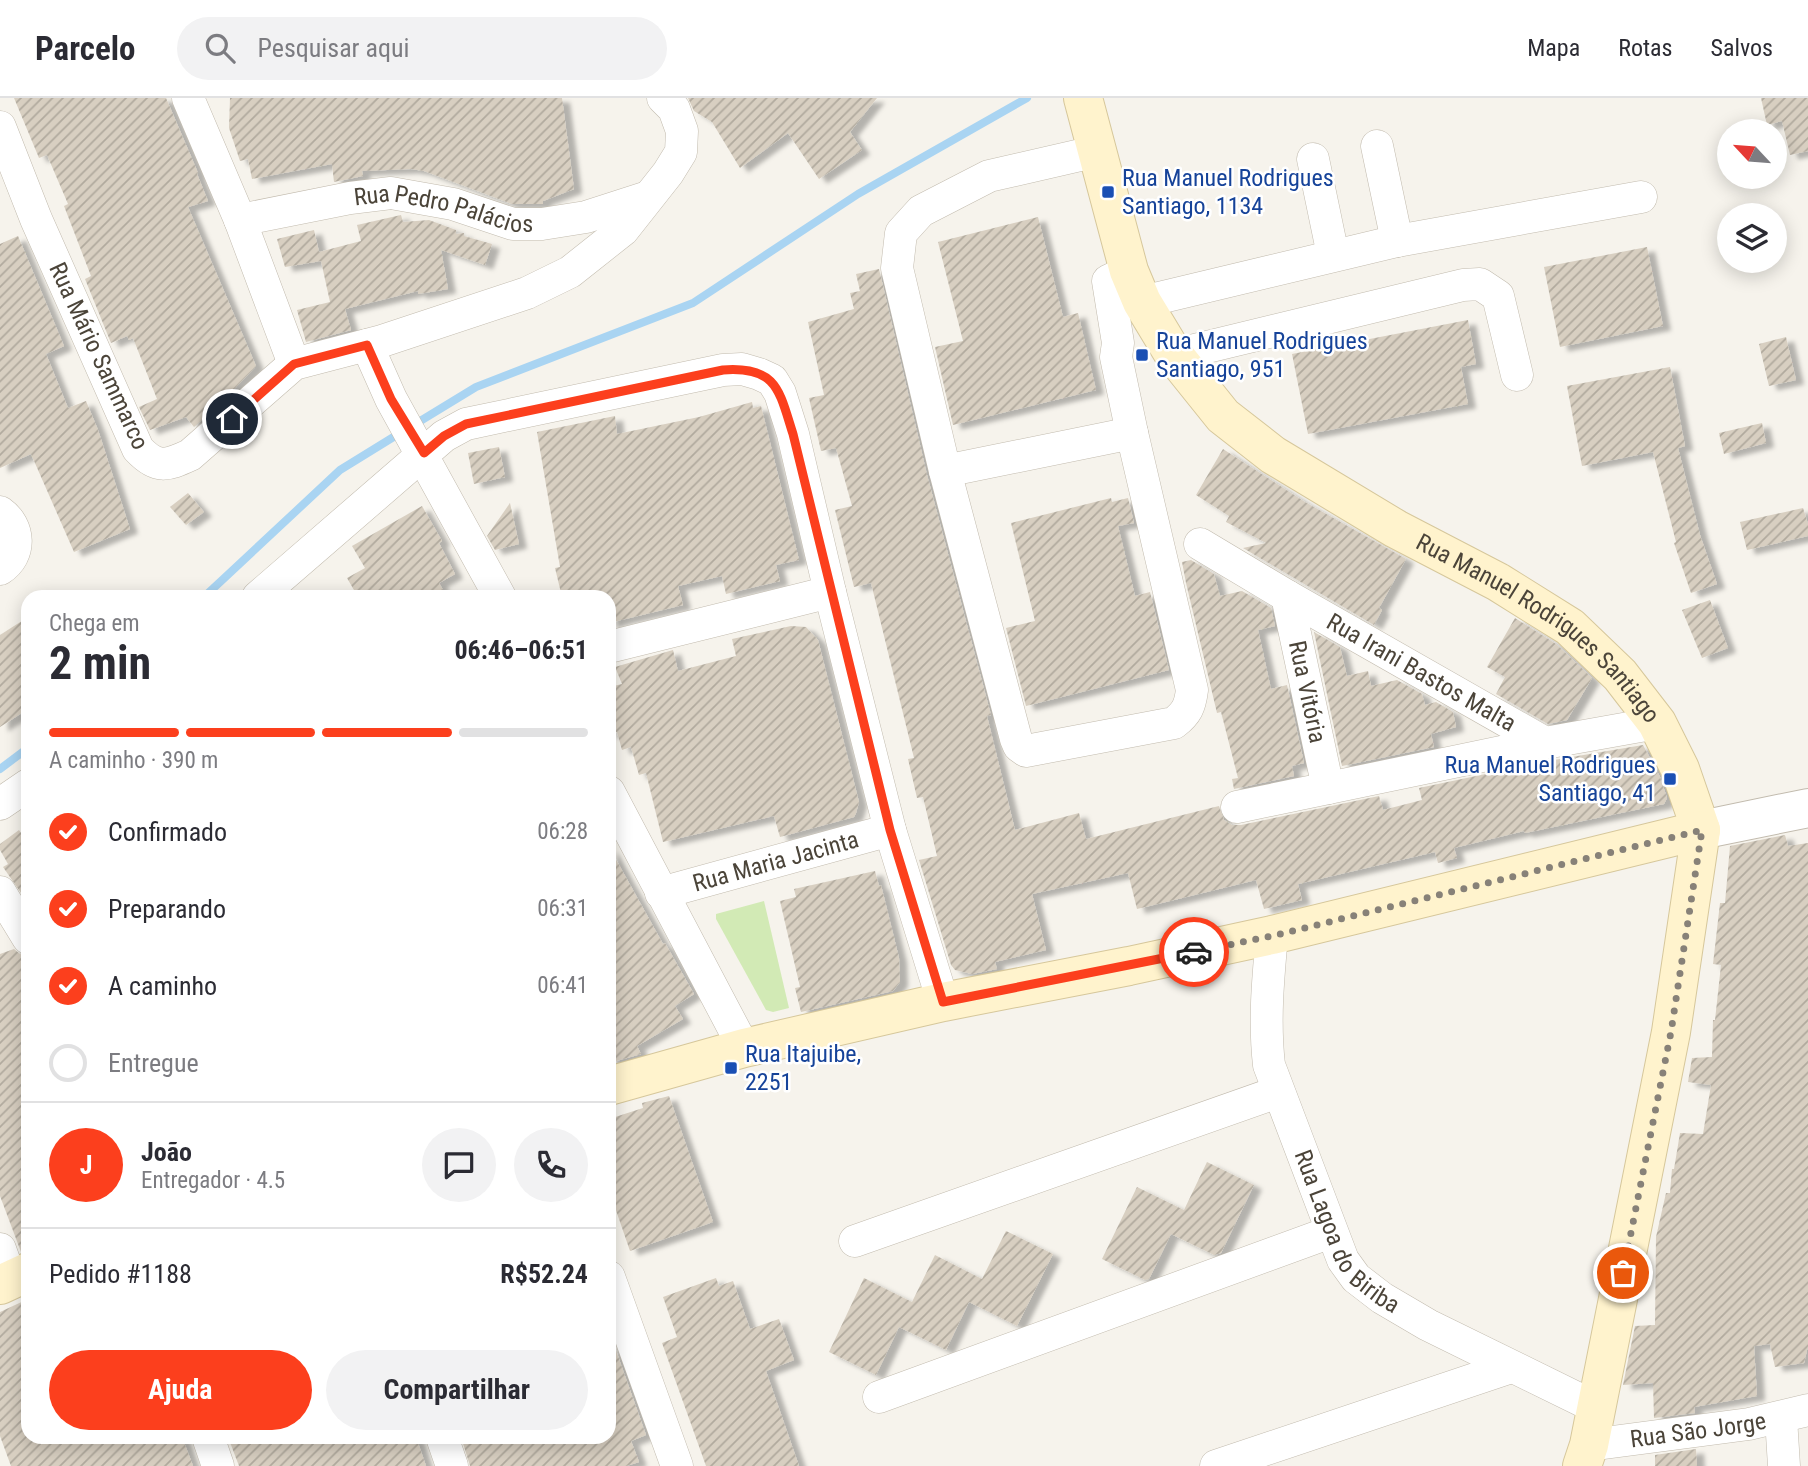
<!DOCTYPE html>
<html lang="pt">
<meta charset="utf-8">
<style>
body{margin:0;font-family:"Roboto Condensed",sans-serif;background:#f2f2f3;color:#2b2b33;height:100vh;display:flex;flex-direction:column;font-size:26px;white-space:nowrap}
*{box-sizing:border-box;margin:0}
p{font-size:23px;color:#7c7c81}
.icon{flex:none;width:38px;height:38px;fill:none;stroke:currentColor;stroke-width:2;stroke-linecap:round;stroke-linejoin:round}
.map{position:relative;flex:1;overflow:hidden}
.details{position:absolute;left:21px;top:492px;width:595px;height:854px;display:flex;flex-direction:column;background:#fff;border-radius:21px;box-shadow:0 4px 18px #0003}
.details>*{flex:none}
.needle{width:46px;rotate:296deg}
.fabs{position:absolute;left:1717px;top:21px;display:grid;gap:14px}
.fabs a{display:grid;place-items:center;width:70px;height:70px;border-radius:50%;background:#fff;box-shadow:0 4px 18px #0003;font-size:35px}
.pin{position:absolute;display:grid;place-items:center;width:60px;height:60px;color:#fff;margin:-30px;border:4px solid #fff;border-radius:50%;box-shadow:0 2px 7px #0007}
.courier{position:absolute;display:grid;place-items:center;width:70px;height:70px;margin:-35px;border:5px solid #fc3f1d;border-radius:50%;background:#fff;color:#222;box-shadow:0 2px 9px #0007}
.summary em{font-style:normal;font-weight:700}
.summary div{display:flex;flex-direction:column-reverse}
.summary{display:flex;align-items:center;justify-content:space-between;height:119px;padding:0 28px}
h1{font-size:46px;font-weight:700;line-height:52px}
.bar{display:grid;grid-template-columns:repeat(4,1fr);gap:10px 7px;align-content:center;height:84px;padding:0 28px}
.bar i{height:9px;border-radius:5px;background:#e1e1e2}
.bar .on{background:#fc3f1d}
.bar p{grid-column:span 4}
.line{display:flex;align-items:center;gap:18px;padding:0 28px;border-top:2px solid #e1e1e2}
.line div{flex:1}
.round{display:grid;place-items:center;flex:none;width:74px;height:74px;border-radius:37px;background:#f2f2f3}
ol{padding:0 28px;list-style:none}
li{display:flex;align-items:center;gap:21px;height:77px}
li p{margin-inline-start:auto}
li .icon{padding:7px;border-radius:50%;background:#fc3f1d;color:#fff;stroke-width:4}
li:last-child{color:#7c7c81}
li i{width:38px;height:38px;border:4px solid #e1e1e2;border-radius:50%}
.button{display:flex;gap:14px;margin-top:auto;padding:14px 28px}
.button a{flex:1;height:80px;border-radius:42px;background:#fc3f1d;color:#fff;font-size:28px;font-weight:700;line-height:80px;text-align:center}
.button a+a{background:#f2f2f3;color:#2b2b33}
header{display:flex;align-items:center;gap:42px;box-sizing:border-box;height:98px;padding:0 35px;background:#fff;border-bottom:2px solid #e1e1e2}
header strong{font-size:33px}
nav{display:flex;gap:38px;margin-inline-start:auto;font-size:24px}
.search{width:490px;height:63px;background:#f2f2f3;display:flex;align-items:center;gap:18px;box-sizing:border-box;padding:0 24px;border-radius:38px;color:#7c7c81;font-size:26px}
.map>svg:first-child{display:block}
.park{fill:#d2eab5}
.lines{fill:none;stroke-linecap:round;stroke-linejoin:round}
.stream{stroke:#a9d4f2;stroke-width:8}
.building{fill:url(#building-hatch);filter:url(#shadow)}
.minor-casing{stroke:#c2bbae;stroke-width:33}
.tertiary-casing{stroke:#c2bbae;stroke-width:40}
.secondary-casing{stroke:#d6c79b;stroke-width:40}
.minor{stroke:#fff;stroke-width:32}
.tertiary{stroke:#fff;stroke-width:38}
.secondary{stroke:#fff3cd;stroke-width:38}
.done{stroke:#878178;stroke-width:7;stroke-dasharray:0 12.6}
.route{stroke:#fc3f1d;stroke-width:9}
.transit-dot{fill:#1a4fb4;stroke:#fff;stroke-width:2.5}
.labels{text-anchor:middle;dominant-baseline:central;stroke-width:5;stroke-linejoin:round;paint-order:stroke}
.transit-label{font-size:24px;fill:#164399;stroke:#fff;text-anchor:start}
.street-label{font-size:24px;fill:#4b4439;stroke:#fff}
</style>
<header>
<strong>Parcelo</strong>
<div class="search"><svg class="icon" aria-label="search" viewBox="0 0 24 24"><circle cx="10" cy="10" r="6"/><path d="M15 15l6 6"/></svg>Pesquisar aqui</div>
<nav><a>Mapa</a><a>Rotas</a><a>Salvos</a></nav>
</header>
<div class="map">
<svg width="1808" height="1368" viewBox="0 0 1808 1368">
<defs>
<pattern id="building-hatch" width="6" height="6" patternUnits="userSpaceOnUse" patternTransform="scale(1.75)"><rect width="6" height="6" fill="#d8cfc1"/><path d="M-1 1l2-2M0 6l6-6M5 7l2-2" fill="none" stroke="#b1aa9e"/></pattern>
<filter id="shadow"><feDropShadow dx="8" dy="4.5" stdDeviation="2" flood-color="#0004"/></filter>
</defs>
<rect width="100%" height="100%" fill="#f6f3ec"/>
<polygon class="park" points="764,803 789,910 773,914 766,912 716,821 716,816"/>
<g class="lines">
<g class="stream">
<polyline points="412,328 476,289 693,205 858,96 1027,0"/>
<polyline points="204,499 340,372 400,335"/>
<polyline points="0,671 28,650"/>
</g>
</g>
<g class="building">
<polygon points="14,0 166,0 198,75 197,76 208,103 188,109 256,268 220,306 194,329 186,319 150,332 139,309 157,301 133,240 129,242 127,238 111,245 85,181 91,178 64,108 68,106 47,57 39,60"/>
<polygon points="230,0 562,0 574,91 543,103 543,106 512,106 424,73 411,71 362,73 363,78 334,84 332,66 252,81 248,61 240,63 229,30"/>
<polygon points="688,0 877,0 850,34 862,52 819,81 788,35 740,70 712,24 694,13"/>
<polygon points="1761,0 1808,0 1808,53 1790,57 1782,23 1767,27"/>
<polygon points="401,117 403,124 429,122 456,132 456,136 464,135 464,138 492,146 485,167 441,152 448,191 418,196 418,193 345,211 351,232 306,244 297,212 330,204 321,163 285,169 277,141 314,132 319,154 361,143 357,127"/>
<polygon points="1038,119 1063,219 1078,215 1096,292 953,327 935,249 963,243 938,144"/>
<polygon points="18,138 64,248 46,256 68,310 86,303 98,332 130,431 74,454 31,356 0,370 0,146"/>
<polygon points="1647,149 1663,228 1560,249 1544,169"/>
<polygon points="879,171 927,377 991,617 987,618 1015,732 1079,715 1086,741 1219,708 1224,722 1232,727 1241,727 1379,698 1383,712 1422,702 1419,690 1548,663 1643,647 1660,679 1667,700 1664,706 1525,735 1524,733 1520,734 1454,750 1457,760 1438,765 1435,754 1298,786 1302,802 1264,811 1256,782 1137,811 1128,775 1032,796 1046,852 995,864 997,871 972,876 955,872 951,867 919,762 937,758 923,699 917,700 908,661 914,660 871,485 854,489 835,412 852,408 836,350 821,353 809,300 824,297 808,224 854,211 850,195 860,193 856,176"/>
<polygon points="1468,222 1476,266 1461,269 1468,306 1308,336 1292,256"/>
<polygon points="1786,239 1796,282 1769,288 1759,246"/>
<polygon points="1670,269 1685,348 1678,350 1700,437 1717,486 1691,495 1674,445 1676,444 1653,354 1582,368 1567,288"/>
<polygon points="752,304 753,310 761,308 799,462 776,467 780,483 726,496 722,478 678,488 683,507 609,525 609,499 562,499 555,470 560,469 537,334 615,318 617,336 699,319"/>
<polygon points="1762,325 1766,345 1724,356 1719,335"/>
<polygon points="499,349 505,379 474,386 468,355"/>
<polygon points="1223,351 1305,404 1406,461 1379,510 1382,512 1374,527 1243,450 1266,445 1226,424 1229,418 1196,397"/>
<polygon points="188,395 204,414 186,427 170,409"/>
<polygon points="1111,400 1112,404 1128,400 1134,425 1118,428 1135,498 1150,494 1169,572 1026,608 1006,530 1035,523 1011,425"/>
<polygon points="510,405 519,446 495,452 487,438"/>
<polygon points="422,408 442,443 439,445 455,476 439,485 447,499 358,499 347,480 365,470 352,448"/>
<polygon points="1803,410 1808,426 1808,438 1747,452 1740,424"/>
<polygon points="1191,462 1214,476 1220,498 1242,493 1271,510 1275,528 1258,532 1271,591 1287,587 1304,665 1292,668 1294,678 1234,691 1232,681 1238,680 1221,614 1217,615 1186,485 1182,464"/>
<polygon points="1710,502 1728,550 1702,560 1682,512"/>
<polygon points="28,519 28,611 0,629 0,537"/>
<polygon points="1515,520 1556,546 1592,580 1567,622 1548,626 1496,596 1505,579 1487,569"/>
<polygon points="791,528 806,529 818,542 859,704 856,715 854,719 780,739 774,718 663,744 646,675 639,677 631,649 622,652 617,634 609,636 609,589 622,586 615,569 673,552 678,573 736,558 732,541"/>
<polygon points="1314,534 1340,549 1347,578 1368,573 1371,588 1397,582 1422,596 1425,607 1436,604 1453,614 1456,629 1431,636 1434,649 1342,668"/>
<polygon points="19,732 28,745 28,805 3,769 8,766 0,752 0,746"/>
<polygon points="1785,737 1788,748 1808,745 1808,1248 1804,1265 1775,1269 1770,1246 1754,1248 1757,1298 1694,1309 1695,1315 1654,1320 1653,1285 1623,1287 1635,1228 1655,1227 1656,1139 1666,1095 1670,1095 1672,1071 1674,1071 1680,1035 1703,1036 1711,987 1688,984 1692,960 1712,959 1713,922 1715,922 1721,867 1713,866 1720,805 1725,805 1730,748"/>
<polygon points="609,749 663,846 665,845 694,896 675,908 683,921 637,948 641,956 609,965"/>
<polygon points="875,773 879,788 881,787 899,860 900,884 893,893 801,914 795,890 800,889 780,803 796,799 794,791"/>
<polygon points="14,851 20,856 28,858 28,1152 21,1154 0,1098 0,856"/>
<polygon points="669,998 713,1124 630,1153 609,1092 609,1021 643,1010 642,1005"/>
<polygon points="1207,1064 1254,1087 1221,1155 1214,1157 1171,1136 1149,1181 1145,1182 1102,1161 1137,1089 1184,1112"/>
<polygon points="1006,1133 1053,1156 1017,1228 969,1204 946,1252 899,1229 876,1277 829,1254 864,1180 912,1204 935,1157 982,1181"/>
<polygon points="716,1180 719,1188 733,1183 750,1231 779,1221 794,1262 766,1273 799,1368 706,1368 662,1245 677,1239 663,1199"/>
<polygon points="28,1201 28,1339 182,1339 193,1368 11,1368 0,1338 0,1214"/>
<polygon points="609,1233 646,1337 631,1343 639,1364 626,1368 470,1368 461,1339 609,1339"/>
<polygon points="228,1339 416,1339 426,1368 239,1368"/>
<polygon points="1696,1351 1697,1368 1655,1368 1655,1357"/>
</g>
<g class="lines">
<g class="minor-casing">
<g id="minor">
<polyline points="188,0 240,122 294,266"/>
<path d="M0,29l36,92 102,230c19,20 28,17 52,6l104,-91 88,-23 145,-48 43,-21 53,-42 45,-57 13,-21 1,-21 -8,-22 -11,-11"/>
<polyline points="1377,48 1397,143"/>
<path d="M1098,53l-109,25 -68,35 -20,22 -4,35 48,203 71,268 3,7 7,5 148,-28c13,-10 16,-17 18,-33l-60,-257 -16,-76 2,-14 -10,-62 21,-10"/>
<polyline points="1313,61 1333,157"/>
<path id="s1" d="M240,122l110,-22 41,-5 62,11 60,20h29l44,-7 62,-20"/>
<polyline points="1142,204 1397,143 1641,99"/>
<polyline points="367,247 391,301 500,499"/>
<polyline points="1174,257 1463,187 1480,186 1498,198 1517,277"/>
<polyline points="945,373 1132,335"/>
<path d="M0,414c20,14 22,43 0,57"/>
<path id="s2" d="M1200,446l87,52 258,147 112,-20"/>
<path id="s3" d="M1287,498l41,192"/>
<polyline points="258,499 444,338 466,326 723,272 742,271 759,276 772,282 780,295 793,336 830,494 890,732 943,904"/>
<polyline points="609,549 830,494"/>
<polyline points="609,694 744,950"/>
<polyline points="0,706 28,687"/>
<polyline points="1237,709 1545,645"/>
<polyline points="0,794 28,840"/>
<path id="s4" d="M661,795l229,-63"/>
<path id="s5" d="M1272,837c-4,44 -8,86 -3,130l74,195 13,18 26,20 46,27 167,82"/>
<polyline points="855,1143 1278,994"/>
<polyline points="0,1151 11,1182"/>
<polyline points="609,1179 677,1368"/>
<polyline points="879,1299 1331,1134"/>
<polyline points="1781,1320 1784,1368"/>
<polyline points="208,1339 218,1368"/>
<polyline points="442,1339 452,1368"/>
<path id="s6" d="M1589,1347l160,-21 59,-14"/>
<polyline points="1216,1368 1511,1269"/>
</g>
</g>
<g class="tertiary-casing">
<polyline id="tertiary" points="1701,732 1808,710"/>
</g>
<g class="secondary-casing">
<g id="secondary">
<path id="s7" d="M1083,0l46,173 13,31 32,53 49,61 50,39 123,74 102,53 72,45 50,48 37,48 23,46 21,61 -30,202 -82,413 -7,21"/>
<polyline points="609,988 744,950 943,904 1129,868 1272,837 1701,732"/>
<polyline points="0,1187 28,1174"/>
</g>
</g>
<use href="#minor" class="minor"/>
<use href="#tertiary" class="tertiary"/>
<use href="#secondary" class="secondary"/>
</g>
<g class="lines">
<polyline class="done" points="1194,854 1272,838 1702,732 1671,934 1623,1175"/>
<path class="route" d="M232,321l62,-55 73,-19 24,54 33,54 20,-17 22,-12 257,-54c54,-4 56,20 70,64l97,396 53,172 251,-50"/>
</g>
<g class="transit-dot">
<rect x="1101" y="87" width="14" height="14" rx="3.5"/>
<rect x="1135" y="250" width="14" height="14" rx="3.5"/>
<rect x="1663" y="674" width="14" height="14" rx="3.5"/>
<rect x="724" y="963" width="14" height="14" rx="3.5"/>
</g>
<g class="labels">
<g class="transit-label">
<text x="1122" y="80">Rua Manuel Rodrigues<tspan x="1122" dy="28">Santiago, 1134</tspan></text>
<text x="1156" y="243">Rua Manuel Rodrigues<tspan x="1156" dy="28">Santiago, 951</tspan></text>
<text x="1656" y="667" text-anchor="end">Rua Manuel Rodrigues<tspan x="1656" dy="28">Santiago, 41</tspan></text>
<text x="745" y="956">Rua Itajuibe,<tspan x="745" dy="28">2251</tspan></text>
</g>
<g class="street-label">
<text stroke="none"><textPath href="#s1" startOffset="208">Rua Pedro Palácios</textPath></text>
<text transform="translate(99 258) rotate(65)">Rua Mário Sammarco</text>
<text stroke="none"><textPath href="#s7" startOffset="735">Rua Manuel Rodrigues Santiago</textPath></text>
<text stroke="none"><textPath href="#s2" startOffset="256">Rua Irani Bastos Malta</textPath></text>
<text stroke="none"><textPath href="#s3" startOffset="98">Rua Vitória</textPath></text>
<text stroke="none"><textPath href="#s4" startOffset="119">Rua Maria Jacinta</textPath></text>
<text stroke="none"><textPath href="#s5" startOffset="317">Rua Lagoa do Biriba</textPath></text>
<text stroke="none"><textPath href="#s6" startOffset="110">Rua São Jorge</textPath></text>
</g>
</g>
</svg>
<div class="fabs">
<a><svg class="needle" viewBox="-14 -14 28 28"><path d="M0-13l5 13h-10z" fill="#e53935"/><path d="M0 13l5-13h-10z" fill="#7c7c81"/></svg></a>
<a><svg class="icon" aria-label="layers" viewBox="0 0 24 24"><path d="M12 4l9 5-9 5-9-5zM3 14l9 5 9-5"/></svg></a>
</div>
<div class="pin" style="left:1623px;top:1175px;background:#ea580c"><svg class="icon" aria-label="bag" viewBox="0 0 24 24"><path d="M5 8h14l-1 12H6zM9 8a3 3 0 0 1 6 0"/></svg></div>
<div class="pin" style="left:232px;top:321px;background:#1f2937"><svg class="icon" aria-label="home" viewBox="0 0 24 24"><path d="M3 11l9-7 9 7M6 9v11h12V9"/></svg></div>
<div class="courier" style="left:1194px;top:854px"><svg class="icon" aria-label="car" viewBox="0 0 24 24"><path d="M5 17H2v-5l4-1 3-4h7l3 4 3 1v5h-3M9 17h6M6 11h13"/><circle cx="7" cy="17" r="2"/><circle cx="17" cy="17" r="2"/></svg></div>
<section class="details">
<div class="summary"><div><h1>2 min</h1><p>Chega em</p></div><em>06:46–06:51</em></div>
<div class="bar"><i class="on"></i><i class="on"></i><i class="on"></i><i></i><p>A caminho · 390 m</p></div>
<ol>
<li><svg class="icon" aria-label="check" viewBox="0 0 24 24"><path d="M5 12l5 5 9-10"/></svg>Confirmado<p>06:28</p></li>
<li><svg class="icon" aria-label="check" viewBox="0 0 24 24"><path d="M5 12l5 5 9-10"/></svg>Preparando<p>06:31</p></li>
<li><svg class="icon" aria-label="check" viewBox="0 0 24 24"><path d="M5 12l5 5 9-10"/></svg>A caminho<p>06:41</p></li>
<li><i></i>Entregue</li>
</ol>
<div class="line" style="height:126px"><b class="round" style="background:#fc3f1d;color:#fff">J</b><div><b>João</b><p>Entregador · 4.5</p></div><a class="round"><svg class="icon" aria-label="chat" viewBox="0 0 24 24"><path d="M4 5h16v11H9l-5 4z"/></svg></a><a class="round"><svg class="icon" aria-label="phone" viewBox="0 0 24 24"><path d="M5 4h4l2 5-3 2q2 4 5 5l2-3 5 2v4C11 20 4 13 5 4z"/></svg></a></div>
<div class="line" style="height:91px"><div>Pedido #1188</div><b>R$52.24</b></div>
<div class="button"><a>Ajuda</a><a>Compartilhar</a></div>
</section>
</div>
